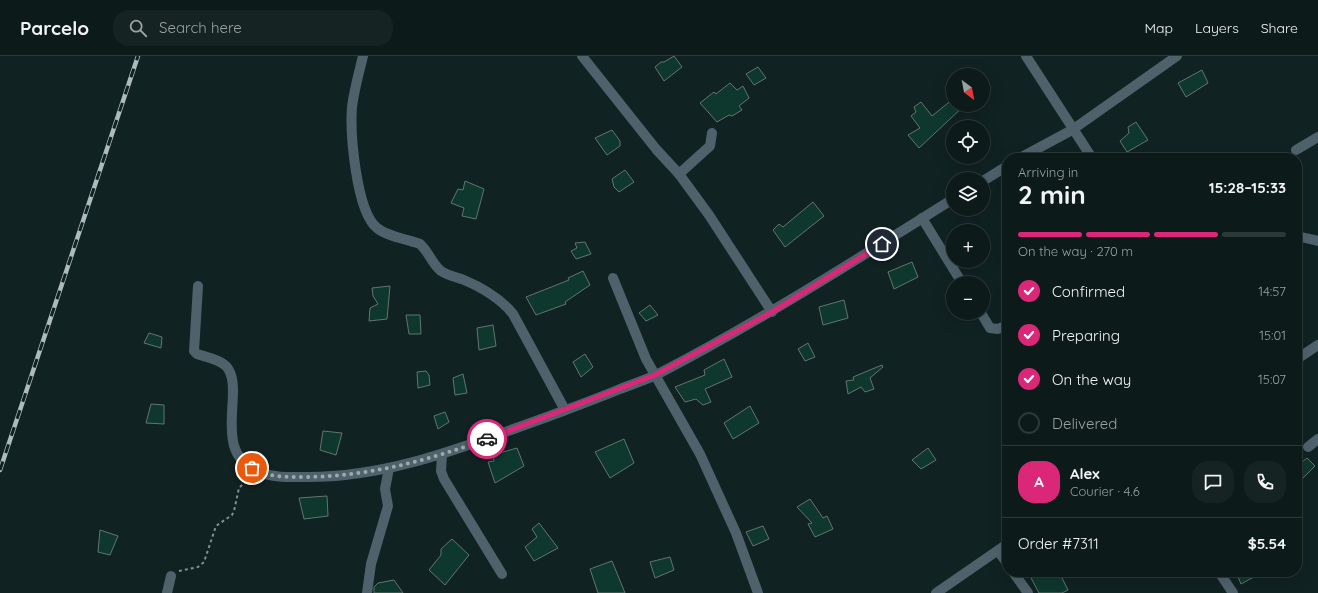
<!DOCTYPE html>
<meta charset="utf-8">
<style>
body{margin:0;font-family:Quicksand,sans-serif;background:#162323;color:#f1f3f6;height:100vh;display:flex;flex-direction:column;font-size:15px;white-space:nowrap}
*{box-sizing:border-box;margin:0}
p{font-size:13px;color:#9aa1a2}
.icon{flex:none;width:22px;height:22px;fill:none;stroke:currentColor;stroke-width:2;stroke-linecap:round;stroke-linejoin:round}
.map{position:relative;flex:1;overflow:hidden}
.details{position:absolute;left:1002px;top:97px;width:300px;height:424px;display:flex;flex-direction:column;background:#0d1a1a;border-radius:16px;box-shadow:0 4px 16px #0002,0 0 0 1px #2d3839}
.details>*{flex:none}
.needle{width:26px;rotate:148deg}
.fabs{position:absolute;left:946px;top:12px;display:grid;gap:8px}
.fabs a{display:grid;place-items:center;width:44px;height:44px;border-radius:50%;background:#0d1a1a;box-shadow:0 4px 16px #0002,0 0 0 1px #2d3839;font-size:20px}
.pin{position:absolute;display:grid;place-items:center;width:34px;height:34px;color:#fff;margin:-17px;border:2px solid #fff;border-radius:50%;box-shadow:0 1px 4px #0007}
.courier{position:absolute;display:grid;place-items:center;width:40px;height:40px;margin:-20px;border:3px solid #db2777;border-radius:50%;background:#fff;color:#222;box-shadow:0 1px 5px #0007}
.overview em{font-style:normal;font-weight:700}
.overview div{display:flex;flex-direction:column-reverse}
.overview{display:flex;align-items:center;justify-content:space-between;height:68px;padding:0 16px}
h1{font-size:26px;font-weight:700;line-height:30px}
.bar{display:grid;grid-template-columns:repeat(4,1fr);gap:6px 4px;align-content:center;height:48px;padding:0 16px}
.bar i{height:5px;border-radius:3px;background:#2d3839}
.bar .on{background:#db2777}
.bar p{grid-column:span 4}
.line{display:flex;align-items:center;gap:10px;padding:0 16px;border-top:1px solid #2d3839}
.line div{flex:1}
.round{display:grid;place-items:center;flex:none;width:42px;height:42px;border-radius:16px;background:#162323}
ol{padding:0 16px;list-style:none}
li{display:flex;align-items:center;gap:12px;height:44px}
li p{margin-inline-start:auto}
li .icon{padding:4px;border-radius:50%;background:#db2777;color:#fff;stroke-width:4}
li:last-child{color:#9aa1a2}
li i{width:22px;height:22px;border:2px solid #2d3839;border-radius:50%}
header{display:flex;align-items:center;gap:24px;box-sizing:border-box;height:56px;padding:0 20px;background:#0d1a1a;border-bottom:1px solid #2d3839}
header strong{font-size:19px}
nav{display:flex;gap:22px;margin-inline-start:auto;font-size:14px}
.search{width:280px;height:36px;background:#162323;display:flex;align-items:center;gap:10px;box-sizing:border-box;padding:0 14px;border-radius:16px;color:#9aa1a2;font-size:15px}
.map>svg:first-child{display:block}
.building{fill:#0e372d;stroke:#63756f}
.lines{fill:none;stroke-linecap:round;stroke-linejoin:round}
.path{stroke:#829090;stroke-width:2;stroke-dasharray:3 3;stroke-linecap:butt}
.minor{stroke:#4f626b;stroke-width:10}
.rail-casing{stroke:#aebabb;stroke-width:4.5}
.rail{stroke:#112223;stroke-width:3;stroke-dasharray:9;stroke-linecap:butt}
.done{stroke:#9daaaa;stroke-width:4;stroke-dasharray:0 7.2}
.route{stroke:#db2777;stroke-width:5}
</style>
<header>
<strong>Parcelo</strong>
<div class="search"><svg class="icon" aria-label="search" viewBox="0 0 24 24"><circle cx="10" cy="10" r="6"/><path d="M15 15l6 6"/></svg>Search here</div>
<nav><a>Map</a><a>Layers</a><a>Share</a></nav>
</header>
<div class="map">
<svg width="1318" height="537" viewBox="0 0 1318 537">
<rect width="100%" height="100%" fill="#112223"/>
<g class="building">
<polygon points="674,0 682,11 664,25 655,11 661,6 664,6"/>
<polygon points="758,11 766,22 754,29 746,18"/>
<polygon points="1202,14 1208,27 1186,41 1178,27"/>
<polygon points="730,27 737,34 743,30 749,42 739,50 742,54 732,60 729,59 717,66 700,47 714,36 716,38"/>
<polygon points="953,43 953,49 965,49 919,92 908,79 920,72 911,60 916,56 914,51 921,46 932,60"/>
<polygon points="1136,66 1148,84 1127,96 1120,85 1129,77 1128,71"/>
<polygon points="612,74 620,85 620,90 607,99 595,82"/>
<polygon points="625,114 634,126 619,136 614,131 612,123"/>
<polygon points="465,125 484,133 476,163 462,160 464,152 451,147 458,133 463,134"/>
<polygon points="813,146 824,160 785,191 773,174 779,168 783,171"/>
<polygon points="585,186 591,198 576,203 571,195 577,192 575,187"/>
<polygon points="912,206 918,221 894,233 888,216"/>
<polygon points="583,215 590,229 565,246 566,248 536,259 526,241 569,224 568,222"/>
<polygon points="390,230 387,263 369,265 370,252 378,248 373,240 372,232"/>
<polygon points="844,244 848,262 823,269 819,251"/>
<polygon points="650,249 658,259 646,265 639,257"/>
<polygon points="406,259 420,259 421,278 409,278"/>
<polygon points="493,269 496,290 479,294 477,272"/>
<polygon points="149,277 162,281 161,292 144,287"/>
<polygon points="808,287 815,301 805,305 798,293"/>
<polygon points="585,298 593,311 581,321 573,306"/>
<polygon points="724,303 732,321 705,333 711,346 703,349 696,343 685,346 675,331 705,319 704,314"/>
<polygon points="882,309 883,311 870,322 874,333 865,336 861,331 848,338 846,325 854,324 853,321"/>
<polygon points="426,315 429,319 430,329 418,332 417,316"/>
<polygon points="463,318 467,337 455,339 453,322"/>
<polygon points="151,348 164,349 164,368 146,367"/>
<polygon points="750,350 759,367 733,383 724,367"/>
<polygon points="445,356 449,366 438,373 434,360"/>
<polygon points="323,375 342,377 336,399 320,394"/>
<polygon points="624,383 634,407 610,422 595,396"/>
<polygon points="517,392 524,410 495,427 488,406 494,405 493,399"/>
<polygon points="928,392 936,404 921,413 912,404"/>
<polygon points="1307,402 1315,410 1301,424 1301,418 1297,410"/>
<polygon points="327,440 328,460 304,463 299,442"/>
<polygon points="810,443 823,462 827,460 833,473 815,481 808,468 812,467 797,451"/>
<polygon points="539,467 558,492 534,505 525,491 537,481 532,473"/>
<polygon points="763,470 769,483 753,490 746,476"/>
<polygon points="100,474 118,480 110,499 98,496"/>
<polygon points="452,483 469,499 445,529 429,514 441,499 441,493"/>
<polygon points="670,501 674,514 655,522 650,506"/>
<polygon points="612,505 625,537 598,537 590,513"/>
<polygon points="1037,516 1059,516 1068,534 1062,537 1039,537 1030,520"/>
<polygon points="1236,516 1263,516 1241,528"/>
<polygon points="394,524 403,537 374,537 374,531 378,527"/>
</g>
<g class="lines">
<polyline class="path" points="179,515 198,511 204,506 216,470 232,459 234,455 239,432 249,422"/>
<g class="minor">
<path d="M363,0c-4,17 -9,34 -11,51 -2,26 4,104 25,121 11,9 30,11 43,16 9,8 12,20 21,27 7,5 16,6 23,9 19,8 36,18 49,34l52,96"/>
<polyline points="582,0 656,93 679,118 709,159 772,256"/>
<polyline points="1026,0 1092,102"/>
<polyline points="1296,94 1318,81"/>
<polyline points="1020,102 1072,74 1177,0"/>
<polyline points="679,118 710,90 712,77"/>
<polyline points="983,125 1007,110"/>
<polyline points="922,162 962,227"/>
<polyline points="1297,180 1318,185"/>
<polyline points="613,222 646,303 700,398 736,477 758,537"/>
<path d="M198,230l-4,65 3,3c9,3 22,5 29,12 21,22 -17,87 33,106 15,6 30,5 45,5 86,1 164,-32 243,-60 24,-9 49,-18 73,-28 12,-5 26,-9 38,-15 102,-53 198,-114 295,-175"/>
<polyline points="981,257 990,272 998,273 1007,269"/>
<polyline points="1297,303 1318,289"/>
<polyline points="1308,391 1318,383"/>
<polyline points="442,399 441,415 444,423 502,518"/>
<polyline points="998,495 1007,507"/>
<polyline points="1013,516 1028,537"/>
<polyline points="1219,516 1233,537"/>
<polyline points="167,537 171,520"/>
<polyline points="367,537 371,508 388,450 385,433 389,412"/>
<polyline points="936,537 1007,488"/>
</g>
<g class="rail-casing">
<polyline id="rail" points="0,414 138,0"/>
</g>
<use href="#rail" class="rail"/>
</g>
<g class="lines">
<path class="done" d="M252,412c15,9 32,9 50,9 64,0 125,-16 185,-38"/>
<polyline class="route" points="487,383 655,319 772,256 882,188"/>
</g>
</svg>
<div class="fabs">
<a><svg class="needle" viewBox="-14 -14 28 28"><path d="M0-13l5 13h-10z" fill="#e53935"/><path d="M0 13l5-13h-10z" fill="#9aa1a2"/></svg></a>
<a><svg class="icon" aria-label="locate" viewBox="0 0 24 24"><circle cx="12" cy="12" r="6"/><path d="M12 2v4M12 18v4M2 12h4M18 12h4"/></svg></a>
<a><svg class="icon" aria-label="layers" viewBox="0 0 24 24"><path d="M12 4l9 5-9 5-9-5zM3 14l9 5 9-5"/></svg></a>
<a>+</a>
<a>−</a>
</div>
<div class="pin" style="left:252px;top:412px;background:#ea580c"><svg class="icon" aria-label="bag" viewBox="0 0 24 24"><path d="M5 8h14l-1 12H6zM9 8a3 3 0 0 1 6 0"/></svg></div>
<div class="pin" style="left:882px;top:188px;background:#1f2937"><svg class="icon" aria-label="home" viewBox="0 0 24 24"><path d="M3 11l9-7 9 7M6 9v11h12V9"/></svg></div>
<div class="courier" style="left:487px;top:383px"><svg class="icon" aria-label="car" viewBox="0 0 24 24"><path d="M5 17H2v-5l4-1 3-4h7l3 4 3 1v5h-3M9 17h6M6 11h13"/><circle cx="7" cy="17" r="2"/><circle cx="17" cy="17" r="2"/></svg></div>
<section class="details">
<div class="overview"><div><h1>2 min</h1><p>Arriving in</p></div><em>15:28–15:33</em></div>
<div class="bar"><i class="on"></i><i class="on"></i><i class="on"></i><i></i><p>On the way · 270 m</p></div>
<ol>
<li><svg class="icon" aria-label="check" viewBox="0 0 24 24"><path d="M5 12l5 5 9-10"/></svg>Confirmed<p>14:57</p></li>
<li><svg class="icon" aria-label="check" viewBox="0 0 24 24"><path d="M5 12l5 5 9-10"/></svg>Preparing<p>15:01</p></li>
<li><svg class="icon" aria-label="check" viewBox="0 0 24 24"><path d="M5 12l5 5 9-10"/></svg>On the way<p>15:07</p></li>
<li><i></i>Delivered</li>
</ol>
<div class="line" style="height:72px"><b class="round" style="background:#db2777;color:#fff">A</b><div><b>Alex</b><p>Courier · 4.6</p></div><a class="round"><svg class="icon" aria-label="chat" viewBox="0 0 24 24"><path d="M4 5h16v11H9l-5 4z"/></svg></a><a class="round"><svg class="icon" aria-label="phone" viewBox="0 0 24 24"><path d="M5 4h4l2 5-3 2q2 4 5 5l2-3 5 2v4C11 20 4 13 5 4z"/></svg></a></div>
<div class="line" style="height:52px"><div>Order #7311</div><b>$5.54</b></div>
</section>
</div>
